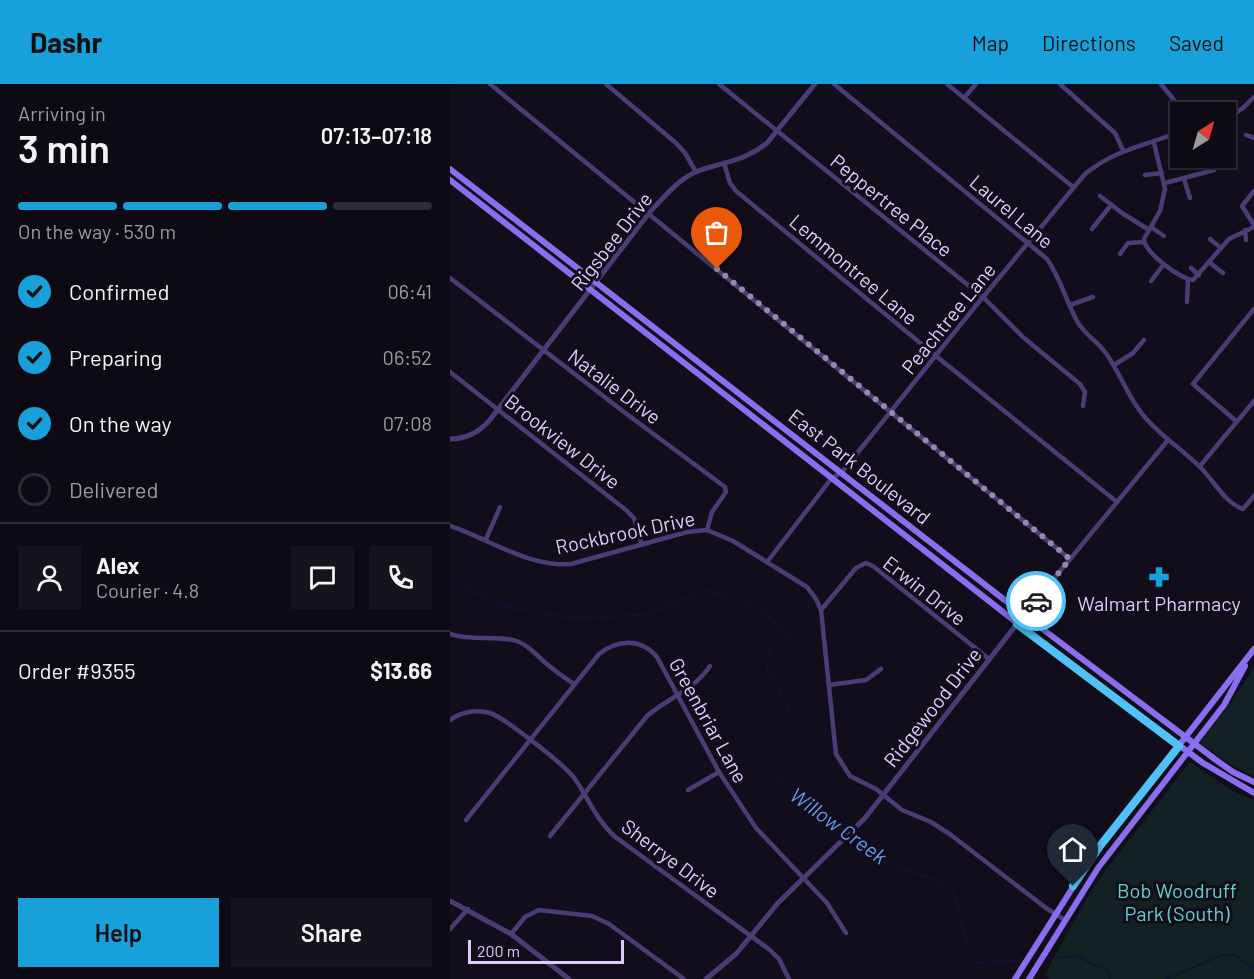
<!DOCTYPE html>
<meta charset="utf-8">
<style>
body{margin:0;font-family:Barlow,sans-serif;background:#17131d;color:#f1f3f6;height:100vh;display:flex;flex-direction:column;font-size:22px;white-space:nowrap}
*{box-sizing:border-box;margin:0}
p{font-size:20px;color:#9b9aa0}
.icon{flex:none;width:33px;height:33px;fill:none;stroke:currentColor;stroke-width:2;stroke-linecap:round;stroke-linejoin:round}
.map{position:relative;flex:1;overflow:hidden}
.details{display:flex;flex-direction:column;background:#0e0a14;width:450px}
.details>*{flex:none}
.needle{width:39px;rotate:37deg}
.fabs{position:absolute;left:720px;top:18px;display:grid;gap:12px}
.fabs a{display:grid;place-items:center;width:66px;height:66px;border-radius:0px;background:#0e0a14;box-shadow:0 2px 4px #0004,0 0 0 2px #2e2b34;font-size:30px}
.scale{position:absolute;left:18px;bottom:15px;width:156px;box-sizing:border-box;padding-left:6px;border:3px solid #dbcdfa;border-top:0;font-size:16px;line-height:21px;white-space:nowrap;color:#dbcdfa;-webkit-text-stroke:4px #120d1b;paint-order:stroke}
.pin{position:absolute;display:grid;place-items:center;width:51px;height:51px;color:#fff;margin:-62px -26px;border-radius:50% 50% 50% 0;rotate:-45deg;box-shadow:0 0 6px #0007}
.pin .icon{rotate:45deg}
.courier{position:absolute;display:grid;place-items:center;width:60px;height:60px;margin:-30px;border:4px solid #4fc3f7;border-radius:50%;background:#fff;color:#222;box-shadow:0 2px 8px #0007}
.overview em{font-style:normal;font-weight:600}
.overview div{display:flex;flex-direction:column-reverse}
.overview{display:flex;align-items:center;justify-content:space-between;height:102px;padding:0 18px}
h1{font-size:39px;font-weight:600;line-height:45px}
.bar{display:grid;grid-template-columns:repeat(4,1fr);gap:9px 6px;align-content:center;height:72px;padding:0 18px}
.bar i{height:8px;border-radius:4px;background:#2e2b34}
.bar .current{background:#18a0da}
.bar p{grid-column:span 4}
.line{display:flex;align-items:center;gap:15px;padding:0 18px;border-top:2px solid #2e2b34}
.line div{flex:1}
.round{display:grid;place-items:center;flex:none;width:63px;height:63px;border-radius:0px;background:#17131d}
ol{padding:0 18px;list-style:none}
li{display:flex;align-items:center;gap:18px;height:66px}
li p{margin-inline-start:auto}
li .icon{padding:6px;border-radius:50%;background:#18a0da;color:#111;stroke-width:4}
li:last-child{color:#9b9aa0}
li i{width:33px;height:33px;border:3px solid #2e2b34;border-radius:50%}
.button{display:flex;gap:12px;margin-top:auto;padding:12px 18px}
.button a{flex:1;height:69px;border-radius:0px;background:#18a0da;color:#111;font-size:24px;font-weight:600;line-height:69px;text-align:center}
.button a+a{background:#17131d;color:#f1f3f6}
header{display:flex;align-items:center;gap:36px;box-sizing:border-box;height:84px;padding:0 30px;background:#18a0da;color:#111}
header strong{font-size:28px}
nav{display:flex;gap:33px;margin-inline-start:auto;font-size:21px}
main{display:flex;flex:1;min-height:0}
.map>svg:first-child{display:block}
.green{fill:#112124}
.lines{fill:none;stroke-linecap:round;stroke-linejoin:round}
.stream{stroke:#0d1434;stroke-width:1.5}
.minor{stroke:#4a3d75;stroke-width:4.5}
.tertiary{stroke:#4a3d75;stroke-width:5}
.secondary{stroke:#8b6eef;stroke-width:6}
.done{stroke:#958aac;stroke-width:6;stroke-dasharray:0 10.8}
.route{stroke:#4fc3f7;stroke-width:8}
.labels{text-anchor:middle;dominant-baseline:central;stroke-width:6;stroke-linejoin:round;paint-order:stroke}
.street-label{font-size:20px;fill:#dbcdfa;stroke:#120d1b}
.poi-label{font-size:20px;fill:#dbcdfa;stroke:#120d1b}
.park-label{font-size:20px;fill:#62d0cb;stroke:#120d1b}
.water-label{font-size:21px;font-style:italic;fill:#6694ee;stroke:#120d1b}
</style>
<header>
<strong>Dashr</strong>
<nav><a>Map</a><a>Directions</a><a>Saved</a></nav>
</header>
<main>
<section class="details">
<div class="overview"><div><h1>3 min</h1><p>Arriving in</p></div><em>07:13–07:18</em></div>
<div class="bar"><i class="current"></i><i class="current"></i><i class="current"></i><i></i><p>On the way · 530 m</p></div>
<ol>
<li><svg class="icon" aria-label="check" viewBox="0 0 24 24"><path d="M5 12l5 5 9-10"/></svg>Confirmed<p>06:41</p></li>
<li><svg class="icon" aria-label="check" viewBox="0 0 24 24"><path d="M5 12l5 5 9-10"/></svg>Preparing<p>06:52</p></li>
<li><svg class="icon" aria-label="check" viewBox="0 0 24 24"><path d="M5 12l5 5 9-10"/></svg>On the way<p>07:08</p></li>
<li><i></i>Delivered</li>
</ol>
<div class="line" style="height:108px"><a class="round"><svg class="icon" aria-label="person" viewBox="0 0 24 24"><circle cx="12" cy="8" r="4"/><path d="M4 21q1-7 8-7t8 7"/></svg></a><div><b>Alex</b><p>Courier · 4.8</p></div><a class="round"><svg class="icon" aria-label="chat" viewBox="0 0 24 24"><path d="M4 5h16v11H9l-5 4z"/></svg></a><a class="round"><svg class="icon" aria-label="phone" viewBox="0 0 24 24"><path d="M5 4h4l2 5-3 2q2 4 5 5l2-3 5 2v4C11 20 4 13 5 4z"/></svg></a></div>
<div class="line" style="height:78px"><div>Order #9355</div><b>$13.66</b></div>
<div class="button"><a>Help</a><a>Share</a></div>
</section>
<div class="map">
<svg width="804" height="895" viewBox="0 0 804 895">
<rect width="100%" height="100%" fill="#120d1b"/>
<g class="green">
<polygon points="804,583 804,693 778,679 749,658 782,617"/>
<polygon points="740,678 784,708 804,716 804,895 601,895 594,892 635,817 655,787"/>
</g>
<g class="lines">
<g class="stream">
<polyline points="0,498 58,523 121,534 197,531 254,506 301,519 339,550 319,567 317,585 342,632 342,678 327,695 397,749"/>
<polyline points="401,752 434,777 487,797 503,806 522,879 574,876"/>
<polyline points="594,875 626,872 658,887 660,895"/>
<polyline points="716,895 773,871 785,871 804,885"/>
</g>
<g class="minor">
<polyline points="40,0 620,475"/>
<polyline points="156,0 226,59 235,69 246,88"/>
<polyline points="269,0 534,214 574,254 630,300 635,308 633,322"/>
<path d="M384,0l213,175c14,20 19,42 30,62 7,13 20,20 28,31 15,20 22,44 38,63 17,21 39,34 58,53 13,13 24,35 42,41l11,-13"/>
<polyline points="497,0 623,103"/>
<polyline points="610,0 665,49 673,66"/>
<polyline points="711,0 724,16 730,30"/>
<polyline points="514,14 526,0"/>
<polyline points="776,35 793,24 804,13"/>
<polyline points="796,51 804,54"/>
<path d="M704,59l11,46 -5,22 -16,28c0,13 36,40 49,41l36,-41 25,-12"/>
<polyline points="274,79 280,99 286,107 486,272 667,418"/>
<polyline points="695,91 712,89"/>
<polyline points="734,95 740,114"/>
<polyline points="715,99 764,86"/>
<polyline points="804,107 792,122 804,141"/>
<polyline points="650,112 672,129 699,146"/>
<polyline points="701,143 714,152"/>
<polyline points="642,145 661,121"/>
<polyline points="795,146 796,156"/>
<polyline points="760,155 771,164"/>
<polyline points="670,170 678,159 694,158"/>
<polyline points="759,178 773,189"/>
<polyline points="741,184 749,191"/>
<polyline points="0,194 174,328 275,403 276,408 262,428 257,446"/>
<polyline points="701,197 714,180"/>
<polyline points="737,218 738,196"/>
<polyline points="620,221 643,213"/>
<polyline points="664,281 683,269 694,256"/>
<polyline points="0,288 176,426 184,434 192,461"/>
<polyline points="786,337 743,300 804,225"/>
<polyline points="750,382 804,317"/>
<path d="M0,442c39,13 80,42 121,38l116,-32 20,-2 26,11 74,46 9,12 5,11 15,144 14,22 26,13 26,21 29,12 20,13 95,73 19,12"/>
<polyline points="36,455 50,423"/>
<path d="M317,478l64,-83 11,-7 132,-164 111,-134c29,-24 61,-29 95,-42"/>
<polyline points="371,526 406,484 416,479 423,482 539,575"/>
<polyline points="574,531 718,356"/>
<path d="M0,550c23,8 49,0 69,8 12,5 19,15 29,23 8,7 17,13 26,19"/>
<polyline points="379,601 416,596 431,585"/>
<path d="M0,636c11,-8 27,-11 40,-7 15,5 75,52 85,66 13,19 21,40 39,57l156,114 9,9 10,20"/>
<polyline points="238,706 269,688"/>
<path d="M16,736l133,-166c19,-15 42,-16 58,3l62,115 37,56 71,75 19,30"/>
<path d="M100,752l97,-120c21,-18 47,-26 63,-50"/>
<polyline points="0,845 18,825"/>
<polyline points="61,850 75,833 89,826 142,832 159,840 234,895"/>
</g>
<g class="tertiary">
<path d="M0,355c15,0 29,-7 39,-18l160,-208c14,-15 29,-34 49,-42 27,-10 45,-9 69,-28l48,-59"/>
<polyline points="0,817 61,850 119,895"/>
<polyline points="256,895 286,870 328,819 415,734 574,531"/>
</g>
<g class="secondary">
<polyline points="0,85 574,531 766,676 783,688 804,698"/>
<polyline points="0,96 621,581 753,679 804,709"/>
<polyline points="565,895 642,773 804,565"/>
<polyline points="579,895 648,784 774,621 795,582"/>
</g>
</g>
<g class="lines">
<polyline class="done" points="267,185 620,475 586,517"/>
<polyline class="route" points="586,517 567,540 729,662 650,762 623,802"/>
</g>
<defs>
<g id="pharmacy-bare" transform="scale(1.62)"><path d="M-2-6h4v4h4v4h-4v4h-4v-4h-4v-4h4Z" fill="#18a0da" stroke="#120d1b" stroke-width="2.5" paint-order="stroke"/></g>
</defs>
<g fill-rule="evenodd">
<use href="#pharmacy-bare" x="709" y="493"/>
</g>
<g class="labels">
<g class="street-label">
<text transform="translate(442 121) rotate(39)">Peppertree Place</text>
<text transform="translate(562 127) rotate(40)">Laurel Lane</text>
<text transform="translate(161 157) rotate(-52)">Rigsbee Drive</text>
<text transform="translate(404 185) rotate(40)">Lemmontree Lane</text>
<text transform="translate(498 234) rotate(-51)">Peachtree Lane</text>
<text transform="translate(165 302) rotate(37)">Natalie Drive</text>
<text transform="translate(113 357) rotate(38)">Brookview Drive</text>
<text transform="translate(410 382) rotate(38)">East Park Boulevard</text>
<text transform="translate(175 448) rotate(-12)">Rockbrook Drive</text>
<text transform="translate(475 506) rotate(38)">Erwin Drive</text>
<text transform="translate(482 623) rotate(-52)">Ridgewood Drive</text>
<text transform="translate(259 636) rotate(61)">Greenbriar Lane</text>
<text transform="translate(221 774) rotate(37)">Sherrye Drive</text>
</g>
<g class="poi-label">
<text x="709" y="519">Walmart Pharmacy</text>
</g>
<g class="park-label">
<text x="727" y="806">Bob Woodruff<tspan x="727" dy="23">Park (South)</tspan></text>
</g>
<g class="water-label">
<text transform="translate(389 741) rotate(36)">Willow Creek</text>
</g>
</g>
</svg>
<div class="fabs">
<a><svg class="needle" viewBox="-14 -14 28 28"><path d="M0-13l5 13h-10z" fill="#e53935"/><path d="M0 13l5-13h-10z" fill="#9b9aa0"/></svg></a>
</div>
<div class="scale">200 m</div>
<div class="pin" style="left:267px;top:185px;background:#ea580c"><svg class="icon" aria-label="bag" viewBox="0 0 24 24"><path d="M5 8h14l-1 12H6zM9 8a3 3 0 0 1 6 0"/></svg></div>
<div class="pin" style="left:623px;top:802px;background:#1f2937"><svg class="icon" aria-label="home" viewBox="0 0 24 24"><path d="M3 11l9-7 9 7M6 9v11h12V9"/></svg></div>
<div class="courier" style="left:586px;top:517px"><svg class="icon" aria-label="car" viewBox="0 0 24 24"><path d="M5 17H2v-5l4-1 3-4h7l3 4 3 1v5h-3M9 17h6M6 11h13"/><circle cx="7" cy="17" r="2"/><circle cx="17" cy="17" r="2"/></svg></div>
</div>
</main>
